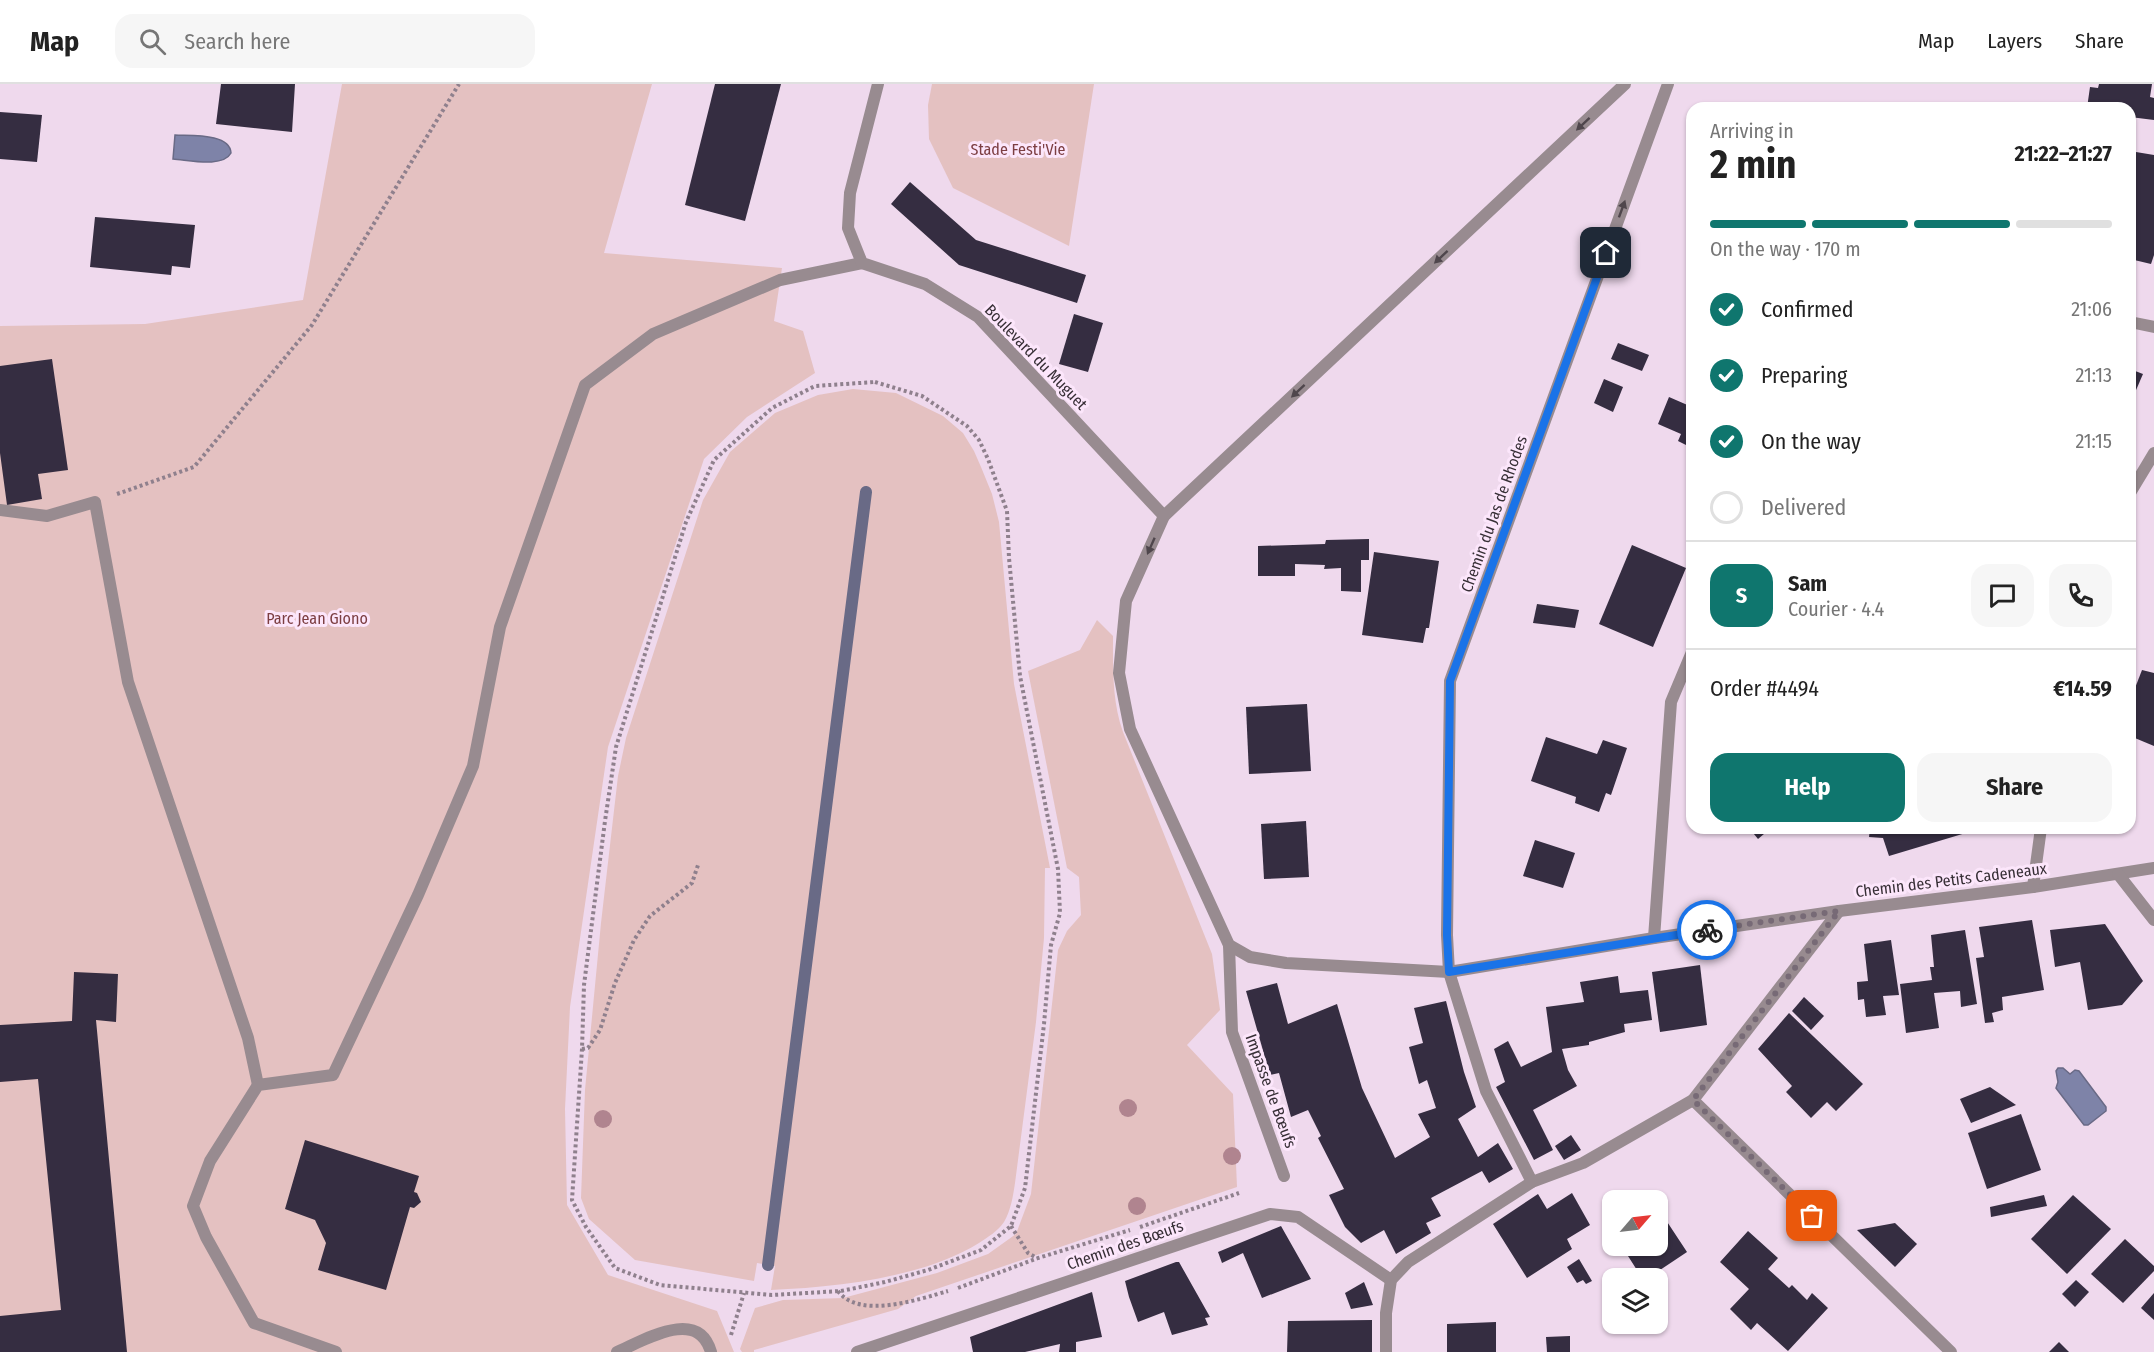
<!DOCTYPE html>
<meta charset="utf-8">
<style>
body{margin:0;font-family:"Fira Sans Condensed",sans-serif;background:#f6f6f6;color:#222;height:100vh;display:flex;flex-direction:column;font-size:22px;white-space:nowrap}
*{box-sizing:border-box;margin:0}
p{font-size:20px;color:#767676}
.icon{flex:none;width:33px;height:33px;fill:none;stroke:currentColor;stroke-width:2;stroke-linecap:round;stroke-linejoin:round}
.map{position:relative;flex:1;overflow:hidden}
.details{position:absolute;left:1686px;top:18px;width:450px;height:732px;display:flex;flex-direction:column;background:#fff;border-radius:18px;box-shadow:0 2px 4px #0004}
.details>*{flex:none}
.needle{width:39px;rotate:62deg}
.buttons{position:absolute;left:1602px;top:1106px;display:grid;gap:12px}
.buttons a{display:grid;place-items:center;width:66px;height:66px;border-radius:12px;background:#fff;box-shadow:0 2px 4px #0004;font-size:30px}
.pin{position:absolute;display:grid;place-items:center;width:51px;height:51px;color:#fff;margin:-26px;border-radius:12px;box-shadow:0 3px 9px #0006}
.courier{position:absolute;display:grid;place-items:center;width:60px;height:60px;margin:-30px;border:4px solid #1a73e8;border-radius:50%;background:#fff;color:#222;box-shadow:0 2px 8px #0007}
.head em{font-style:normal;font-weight:700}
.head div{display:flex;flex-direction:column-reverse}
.head{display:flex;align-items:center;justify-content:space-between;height:102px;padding:0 24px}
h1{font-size:39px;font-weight:700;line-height:45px}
.bar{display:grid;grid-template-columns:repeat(4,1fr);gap:9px 6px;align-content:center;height:72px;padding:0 24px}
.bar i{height:8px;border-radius:4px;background:#e0e0e0}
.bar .active{background:#0f766e}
.bar p{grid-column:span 4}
.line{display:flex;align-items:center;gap:15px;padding:0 24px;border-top:2px solid #e0e0e0}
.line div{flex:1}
.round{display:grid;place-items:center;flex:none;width:63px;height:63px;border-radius:18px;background:#f6f6f6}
ol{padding:0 24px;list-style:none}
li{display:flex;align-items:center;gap:18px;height:66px}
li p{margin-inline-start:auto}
li .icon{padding:6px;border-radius:50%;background:#0f766e;color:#fff;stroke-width:4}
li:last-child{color:#767676}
li i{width:33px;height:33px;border:3px solid #e0e0e0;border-radius:50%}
.cta{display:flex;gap:12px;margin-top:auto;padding:12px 24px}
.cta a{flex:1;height:69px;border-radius:18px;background:#0f766e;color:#fff;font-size:24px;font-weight:700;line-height:69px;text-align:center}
.cta a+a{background:#f6f6f6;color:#222}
header{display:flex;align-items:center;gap:36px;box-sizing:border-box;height:84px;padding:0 30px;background:#fff;border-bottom:2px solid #e0e0e0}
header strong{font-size:28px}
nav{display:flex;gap:33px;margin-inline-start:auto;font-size:21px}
.search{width:420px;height:54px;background:#f6f6f6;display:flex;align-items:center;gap:15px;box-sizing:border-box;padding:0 21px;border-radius:18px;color:#767676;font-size:22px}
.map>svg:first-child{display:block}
.green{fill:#e4c1c1}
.water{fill:#7e83a8;stroke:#696a86;stroke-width:1.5}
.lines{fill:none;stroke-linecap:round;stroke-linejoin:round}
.stream{stroke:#696a86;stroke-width:12}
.building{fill:#352d41}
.path{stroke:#8f808d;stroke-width:4;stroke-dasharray:3 3;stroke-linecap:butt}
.service{stroke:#988b90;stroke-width:12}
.minor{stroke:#988b90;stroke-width:12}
.tree{fill:#b0848f}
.oneway{fill:#4f464c}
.done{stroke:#776a76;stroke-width:6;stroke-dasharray:0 10.8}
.route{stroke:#1a73e8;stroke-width:8}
.labels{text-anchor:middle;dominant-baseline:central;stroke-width:6;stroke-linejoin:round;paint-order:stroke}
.park-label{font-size:16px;fill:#7c3e42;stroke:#fce6fb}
.street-label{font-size:16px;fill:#372f36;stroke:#fce6fb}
</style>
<header>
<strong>Map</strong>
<div class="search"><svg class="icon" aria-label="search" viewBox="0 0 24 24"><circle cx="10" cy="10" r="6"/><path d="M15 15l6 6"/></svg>Search here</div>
<nav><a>Map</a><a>Layers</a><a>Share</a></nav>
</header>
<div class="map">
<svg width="2154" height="1268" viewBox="0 0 2154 1268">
<rect width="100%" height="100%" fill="#efd9ed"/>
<g class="green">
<polygon points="342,0 652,0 604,169 782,184 774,237 803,247 815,289 747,333 704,375 608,663 570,923 565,1025 567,1121 608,1191 717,1227 734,1268 0,1268 0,242 145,240 303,216"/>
<polygon points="932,0 1094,0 1069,162 953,104 929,55 928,21"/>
<path d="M853,305l43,4 47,23 20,17 11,18 7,16 11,27 7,28 15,162 36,184h-5l-1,70 -8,84 -21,161c-2,13 -4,27 -11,39 -6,9 -16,15 -25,21 -57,35 -142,44 -208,47l4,-24 -18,-3 -3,18 -119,-21 -46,-41 -8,-21 4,-108 16,-167 17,-147 8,-38 77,-238 27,-48 45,-39 43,-18z"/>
<path d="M1097,536l16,16c0,33 -1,65 10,96l89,222 8,56 -33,35 46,49 4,93 -321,109 -18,13 -144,41v2h-12l-2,-3 15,-41 28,-8 60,-2 94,-25 51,-19 28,-20 15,-40 27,-244 9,-19 14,-16 -2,-38 -12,-9 -39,-197 52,-21z"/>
</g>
<g class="water">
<path d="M175,51c16,1 55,-2 56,18 -8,15 -42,7 -58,6z"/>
<polygon points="2058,984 2063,984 2070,990 2075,986 2079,987 2106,1023 2106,1027 2088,1041 2084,1041 2056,1004 2058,998 2056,987"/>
</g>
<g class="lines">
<polyline class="stream" points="768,1181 866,408"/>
</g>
<g class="building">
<polygon points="221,0 295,0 292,48 216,40"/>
<polygon points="715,0 781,0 745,137 685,121"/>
<polygon points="2099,0 2152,0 2150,13 2154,14 2154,36 2130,33 2130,24 2087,24 2090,3 2098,4"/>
<polygon points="0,28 42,31 37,78 0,75"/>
<polygon points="2130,67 2154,71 2154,171 2151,180 2130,175"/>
<polygon points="910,98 976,156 1086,191 1077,219 959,181 891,120"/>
<polygon points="95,133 195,141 190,184 172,182 171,191 90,183"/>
<polygon points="1074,230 1103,239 1088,288 1059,280"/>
<polygon points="1618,259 1649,271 1642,287 1611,275"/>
<polygon points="52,275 68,386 38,390 42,415 7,421 0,369 0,282"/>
<polygon points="2130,285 2143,290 2130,320"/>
<polygon points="1604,295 1623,303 1613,328 1594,319"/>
<polygon points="1669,313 1692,323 1692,364 1678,357 1681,350 1658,340"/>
<polygon points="1369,455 1369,476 1361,476 1361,508 1341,507 1341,484 1324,485 1325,481 1295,480 1295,492 1258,492 1258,462 1325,460 1326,456"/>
<polygon points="1632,461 1686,484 1653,563 1599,540"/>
<polygon points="1374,468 1439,477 1429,544 1426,544 1423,559 1362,551"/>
<polygon points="1537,520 1579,526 1575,544 1533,539"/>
<polygon points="2142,586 2154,589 2154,662 2130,652 2130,617"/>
<polygon points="1307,620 1311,687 1249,690 1246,623"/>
<polygon points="1546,653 1597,670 1603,656 1627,664 1611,711 1606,709 1599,728 1575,719 1576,713 1531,697"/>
<polygon points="1306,737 1309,793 1264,795 1261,740"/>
<polygon points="1749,744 1771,744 1758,755"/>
<polygon points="1870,744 1979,744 1979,745 1889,772 1883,754 1869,753"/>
<polygon points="1535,756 1575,769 1563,804 1523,792"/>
<polygon points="2032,836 2044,906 2002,913 2003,926 1992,929 1994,938 1985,939 1976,874 1984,873 1979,843"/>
<polygon points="2105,840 2143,897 2122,921 2088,926 2080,878 2055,883 2050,846"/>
<polygon points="1965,846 1977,920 1961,923 1960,907 1934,909 1939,944 1906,949 1900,900 1932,896 1930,883 1934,883 1931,851"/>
<polygon points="1891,856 1899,911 1883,912 1886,931 1866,933 1864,915 1858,916 1857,898 1868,897 1864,860"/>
<polygon points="1700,881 1707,941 1660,948 1652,888"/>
<polygon points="74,888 118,890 116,938 96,936 127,1268 0,1268 0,1232 61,1226 38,995 0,998 0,941 72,937"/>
<polygon points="1618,892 1620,909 1648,906 1652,936 1624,940 1625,948 1589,958 1589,961 1562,965 1568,986 1577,1002 1533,1026 1553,1066 1534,1076 1496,1003 1505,998 1494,965 1508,957 1521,983 1552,968 1546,923 1584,918 1580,898"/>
<polygon points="1277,899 1288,940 1337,920 1362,1004 1395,1074 1430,1053 1418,1030 1436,1024 1427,996 1419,1000 1409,963 1423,959 1414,924 1446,917 1464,988 1476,1023 1458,1035 1478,1073 1498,1059 1513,1085 1489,1099 1482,1087 1431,1114 1441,1132 1426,1139 1431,1149 1396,1170 1384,1146 1361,1159 1345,1143 1329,1111 1344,1105 1318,1054 1321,1052 1308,1026 1291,1033 1279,989 1270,991 1246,907"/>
<polygon points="1804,913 1824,932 1811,946 1792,927"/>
<polygon points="1789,929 1863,1000 1836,1027 1827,1018 1811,1034 1786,1008 1792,1002 1758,965"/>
<polygon points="1990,1003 2016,1021 1971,1039 1960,1015"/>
<polygon points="2021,1030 2041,1086 1987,1105 1968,1049"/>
<polygon points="1571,1051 1581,1066 1564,1076 1555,1062"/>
<polygon points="305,1056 419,1092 414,1108 417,1109 421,1118 414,1124 410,1123 386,1206 318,1186 326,1159 315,1136 285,1125"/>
<polygon points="1572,1109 1590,1141 1567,1155 1572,1165 1527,1194 1493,1140 1538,1110 1547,1125"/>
<polygon points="2044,1111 2047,1122 1991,1133 1990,1123"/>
<polygon points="2073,1111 2111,1145 2067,1190 2031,1155"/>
<polygon points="1658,1124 1687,1168 1648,1194 1642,1194 1621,1161 1658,1161"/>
<polygon points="1895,1139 1917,1160 1895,1183 1857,1146"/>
<polygon points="1281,1142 1311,1195 1262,1214 1243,1169 1222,1179 1218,1168"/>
<polygon points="1748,1147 1778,1174 1768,1185 1789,1204 1792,1201 1807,1216 1812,1209 1828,1224 1788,1267 1757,1239 1751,1246 1730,1225 1749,1205 1720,1178"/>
<polygon points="2125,1155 2154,1182 2154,1187 2123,1219 2091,1190"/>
<polygon points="1579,1175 1592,1197 1586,1200 1583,1196 1577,1199 1567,1183"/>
<polygon points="1176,1178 1179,1178 1210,1233 1205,1234 1208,1241 1172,1251 1164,1228 1138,1238 1129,1213 1125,1197"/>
<polygon points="2076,1196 2089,1208 2075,1223 2062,1210"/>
<polygon points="1364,1198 1373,1221 1351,1225 1345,1209"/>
<polygon points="1092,1208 1102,1253 1076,1258 1076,1268 1059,1268 1060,1260 1025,1268 973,1268 970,1253"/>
<polygon points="2154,1209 2154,1236 2141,1224"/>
<polygon points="1372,1236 1372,1268 1287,1268 1288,1237"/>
<polygon points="1496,1238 1496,1268 1447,1268 1447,1240"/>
<polygon points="1570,1252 1570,1268 1547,1268 1546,1253"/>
<polygon points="2059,1258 2069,1268 2049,1268"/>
</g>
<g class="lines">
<g class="path">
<polygon points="875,298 922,312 967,342 979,356 988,375 1007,427 1009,474 1020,592 1058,785 1060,829 1051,861 1044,940 1025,1104 1011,1142 981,1166 928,1186 885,1198 841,1207 772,1211 660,1201 615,1184 586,1143 572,1116 582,965 584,901 605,737 616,663 686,438 714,376 772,324 815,302"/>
<polyline points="117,410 194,383 312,241 459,0"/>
<polyline points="582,965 588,964 600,946 615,899 634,856 650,832 692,799 698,781"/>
<polyline points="1011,1142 1028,1169 1037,1174"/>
<polyline points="1140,1143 1239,1109"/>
<polyline points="958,1204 1038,1174 1130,1146"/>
<path d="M838,1207c21,29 82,8 110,0"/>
<polyline points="731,1251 744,1209"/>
</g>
<g class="service">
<polyline points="0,426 47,432 95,418 128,598 248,954 258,1001"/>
<polyline points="1449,888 1486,1007 1532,1098"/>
<polyline points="336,1268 254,1239 206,1153 193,1122 210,1077 258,1001 333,991 418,811 473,682 500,543 585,301 653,250 780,196 862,179"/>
<path d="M617,1268c28,-12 81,-45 94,0"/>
</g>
<g class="minor">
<polyline points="878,0 850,109 848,144 862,179 925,200 978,233 1164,432"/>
<polyline points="1625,0 1164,432 1126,517 1119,589 1130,645 1229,861 1250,873 1286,879 1449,888 1654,854 1839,827 2033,803 2154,784"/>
<polyline points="2130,238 2154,243"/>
<polyline points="2130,409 2154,369"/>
<polyline points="2118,790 2154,836"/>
<polyline points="2033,803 2041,744"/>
<polyline points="1654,854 1671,618 1692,568"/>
<polyline points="1229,861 1232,948 1284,1092"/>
<polyline points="1449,888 1447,851 1450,597 1668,0"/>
<polyline points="1693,1016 1951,1268"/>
<polyline points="857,1268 1270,1130 1298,1133 1391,1196"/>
<polyline points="1386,1268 1386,1229 1391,1196 1408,1178 1532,1098 1583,1079 1693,1016 1839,827"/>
</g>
</g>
<g class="tree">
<circle cx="1128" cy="1024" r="9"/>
<circle cx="603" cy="1035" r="9"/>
<circle cx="1232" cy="1072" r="9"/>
<circle cx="1137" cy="1122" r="9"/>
</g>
<defs><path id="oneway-solid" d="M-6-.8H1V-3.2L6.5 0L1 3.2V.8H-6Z" transform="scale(1.5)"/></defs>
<g class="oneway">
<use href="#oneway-solid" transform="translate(1583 40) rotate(137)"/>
<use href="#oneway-solid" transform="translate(1622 125) rotate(-70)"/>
<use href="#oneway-solid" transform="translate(1441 173) rotate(137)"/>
<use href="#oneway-solid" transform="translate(1298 307) rotate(137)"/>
<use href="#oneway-solid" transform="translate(1151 462) rotate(114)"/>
</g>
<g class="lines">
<polyline class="done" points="1707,846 1839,827 1693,1016 1812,1132"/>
<polyline class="route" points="1606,169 1450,597 1447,851 1449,888 1707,846"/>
</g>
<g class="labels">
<g class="park-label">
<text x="1018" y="65">Stade Festi'Vie</text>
<text x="317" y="534">Parc Jean Giono</text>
</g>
<g class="street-label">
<text transform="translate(1036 273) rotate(46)">Boulevard du Muguet</text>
<text transform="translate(1494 430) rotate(-70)">Chemin du Jas de Rhodes</text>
<text transform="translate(1951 796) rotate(-7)">Chemin des Petits Cadeneaux</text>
<text transform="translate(1271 1007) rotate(70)">Impasse de Bœufs</text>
<text transform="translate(1125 1161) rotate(-19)">Chemin des Bœufs</text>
</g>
</g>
</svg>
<div class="buttons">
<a><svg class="needle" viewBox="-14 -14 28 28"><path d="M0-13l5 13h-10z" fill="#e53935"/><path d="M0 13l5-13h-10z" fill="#767676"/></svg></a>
<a><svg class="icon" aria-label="layers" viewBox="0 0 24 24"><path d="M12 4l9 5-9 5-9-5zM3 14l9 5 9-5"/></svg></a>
</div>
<div class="pin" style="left:1812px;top:1132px;background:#ea580c"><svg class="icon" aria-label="bag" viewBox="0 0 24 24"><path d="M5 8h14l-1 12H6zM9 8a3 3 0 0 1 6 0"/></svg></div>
<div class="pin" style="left:1606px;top:169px;background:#1f2937"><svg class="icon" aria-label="home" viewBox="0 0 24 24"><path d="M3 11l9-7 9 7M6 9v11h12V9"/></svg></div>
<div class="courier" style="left:1707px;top:846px"><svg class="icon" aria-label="bike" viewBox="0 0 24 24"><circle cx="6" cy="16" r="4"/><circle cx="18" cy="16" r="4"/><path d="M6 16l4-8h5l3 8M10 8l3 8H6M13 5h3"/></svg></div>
<section class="details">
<div class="head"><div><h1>2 min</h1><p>Arriving in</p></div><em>21:22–21:27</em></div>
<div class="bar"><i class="active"></i><i class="active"></i><i class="active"></i><i></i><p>On the way · 170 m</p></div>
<ol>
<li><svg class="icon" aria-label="check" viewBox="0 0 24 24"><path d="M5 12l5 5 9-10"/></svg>Confirmed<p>21:06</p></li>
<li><svg class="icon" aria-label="check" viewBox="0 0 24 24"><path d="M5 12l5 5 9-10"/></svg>Preparing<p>21:13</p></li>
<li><svg class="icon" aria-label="check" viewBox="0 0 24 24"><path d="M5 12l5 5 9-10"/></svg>On the way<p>21:15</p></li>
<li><i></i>Delivered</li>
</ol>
<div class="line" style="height:108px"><b class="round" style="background:#0f766e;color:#fff">S</b><div><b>Sam</b><p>Courier · 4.4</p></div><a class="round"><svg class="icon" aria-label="chat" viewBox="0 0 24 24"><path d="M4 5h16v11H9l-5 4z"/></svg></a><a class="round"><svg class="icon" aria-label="phone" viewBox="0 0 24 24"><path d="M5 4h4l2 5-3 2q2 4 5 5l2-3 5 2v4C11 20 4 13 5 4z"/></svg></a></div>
<div class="line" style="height:78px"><div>Order #4494</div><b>€14.59</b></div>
<div class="cta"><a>Help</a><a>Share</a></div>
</section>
</div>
